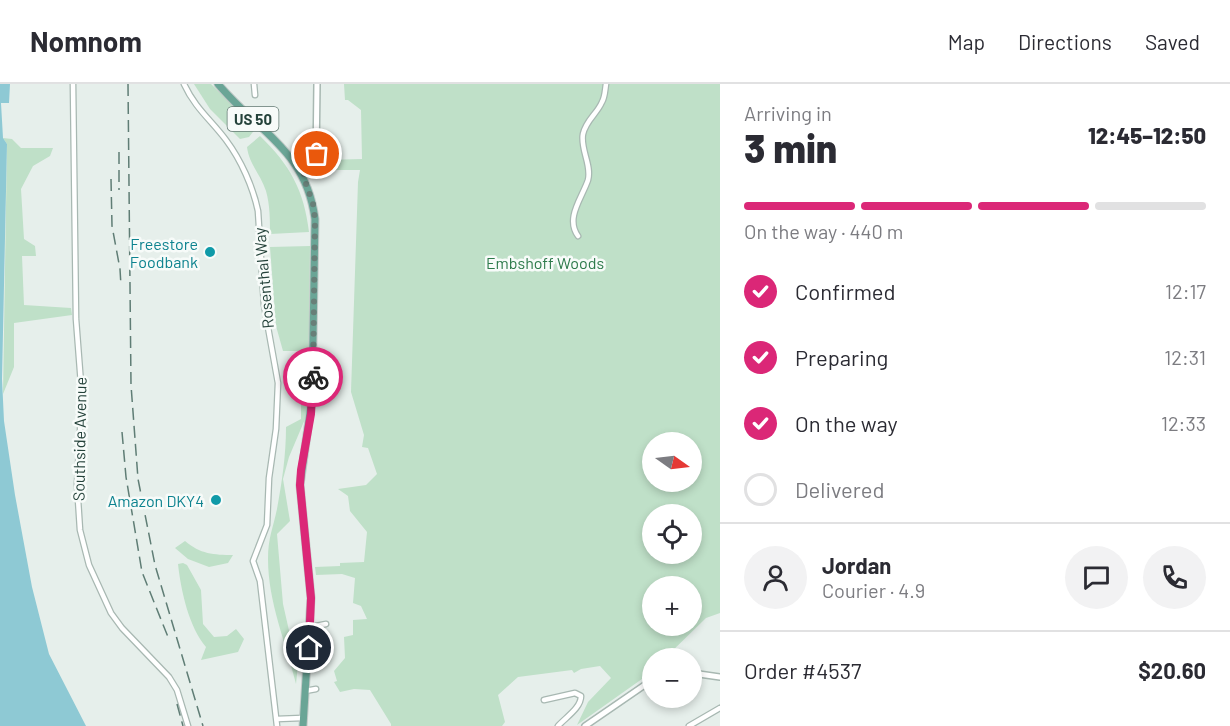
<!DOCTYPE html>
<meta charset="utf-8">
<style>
body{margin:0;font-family:Barlow,sans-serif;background:#f2f2f3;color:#2b2b33;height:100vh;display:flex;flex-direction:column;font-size:22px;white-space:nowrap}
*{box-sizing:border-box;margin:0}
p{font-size:20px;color:#7c7c81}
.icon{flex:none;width:33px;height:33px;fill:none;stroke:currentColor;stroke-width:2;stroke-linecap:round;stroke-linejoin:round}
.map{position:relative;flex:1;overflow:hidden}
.panel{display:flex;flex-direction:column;background:#fff;width:510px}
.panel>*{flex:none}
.needle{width:39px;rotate:104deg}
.buttons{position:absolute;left:642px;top:348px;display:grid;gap:12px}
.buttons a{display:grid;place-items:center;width:60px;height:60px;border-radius:50%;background:#fff;box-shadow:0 3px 9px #0003;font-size:30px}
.pin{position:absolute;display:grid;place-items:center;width:51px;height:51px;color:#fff;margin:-26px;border:3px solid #fff;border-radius:50%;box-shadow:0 2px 6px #0007}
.courier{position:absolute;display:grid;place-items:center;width:60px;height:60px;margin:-30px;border:4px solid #db2777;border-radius:50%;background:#fff;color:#222;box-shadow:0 2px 8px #0007}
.overview em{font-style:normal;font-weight:800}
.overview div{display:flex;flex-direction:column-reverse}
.overview{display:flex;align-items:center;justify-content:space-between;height:102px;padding:0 24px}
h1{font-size:39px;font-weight:800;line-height:45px}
.bar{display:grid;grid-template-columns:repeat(4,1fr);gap:9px 6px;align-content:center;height:72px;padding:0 24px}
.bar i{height:8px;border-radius:4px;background:#e1e1e2}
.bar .selected{background:#db2777}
.bar p{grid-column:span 4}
.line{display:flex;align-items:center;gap:15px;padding:0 24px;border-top:2px solid #e1e1e2}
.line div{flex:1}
.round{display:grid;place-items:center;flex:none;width:63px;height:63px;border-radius:32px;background:#f2f2f3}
ol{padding:0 24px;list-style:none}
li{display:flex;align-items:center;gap:18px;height:66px}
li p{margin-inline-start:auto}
li .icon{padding:6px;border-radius:50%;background:#db2777;color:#fff;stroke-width:4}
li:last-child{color:#7c7c81}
li i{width:33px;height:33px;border:3px solid #e1e1e2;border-radius:50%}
header{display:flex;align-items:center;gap:36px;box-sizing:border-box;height:84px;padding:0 30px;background:#fff;border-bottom:2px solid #e1e1e2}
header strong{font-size:28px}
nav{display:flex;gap:33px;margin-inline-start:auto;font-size:21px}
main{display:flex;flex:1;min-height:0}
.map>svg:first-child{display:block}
.green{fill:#bfe0c8;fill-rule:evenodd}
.water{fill:#8ec9d4}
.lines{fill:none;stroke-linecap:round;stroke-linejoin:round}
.minor-casing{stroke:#a8b8b2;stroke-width:7}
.tertiary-casing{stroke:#a8b8b2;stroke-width:8}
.primary-casing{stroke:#c2cac8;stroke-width:9}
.minor{stroke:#fff;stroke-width:4.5}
.tertiary{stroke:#fff;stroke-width:5}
.primary{stroke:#6aa596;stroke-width:7}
.rail{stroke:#5f7d75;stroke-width:1.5;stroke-dasharray:12 6;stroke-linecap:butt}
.done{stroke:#687f78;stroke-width:6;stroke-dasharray:0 10.8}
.route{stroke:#db2777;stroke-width:8}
.culture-dot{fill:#0f9aa8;stroke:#f7fbf9;stroke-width:2}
.labels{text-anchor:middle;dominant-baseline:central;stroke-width:5;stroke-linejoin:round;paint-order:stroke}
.shield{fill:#f7fbf9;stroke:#637a73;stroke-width:1.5}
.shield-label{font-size:15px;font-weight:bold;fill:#24423a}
.culture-label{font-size:16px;fill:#0d838f;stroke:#f7fbf9;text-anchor:end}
.park-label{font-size:16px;fill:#2d7a4b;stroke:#f7fbf9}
.street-label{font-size:16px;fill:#24423a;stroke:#f7fbf9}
</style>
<header>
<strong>Nomnom</strong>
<nav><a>Map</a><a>Directions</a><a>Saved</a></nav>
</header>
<main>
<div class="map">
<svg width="720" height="642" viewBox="0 0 720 642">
<rect width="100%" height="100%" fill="#e6efeb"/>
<g class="green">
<polygon points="194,0 211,0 256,44 249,53 240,55 210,25"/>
<path d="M344,0h376v529l-14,5 -41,40h-13v13l-3,3 -72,51 11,-23 23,-24 -11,-12 -19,3 -7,4 -2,-3 -54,7 -20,18 7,27 -3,4h-111v-2l-21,-34 -16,-1 -14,3 -6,-10 3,-1 -3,-10 11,-13 -1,-21 9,-2v-15l14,-1 -6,-13 -8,-3 2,-25 -13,-4 -26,1 -1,-8 25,-1v-3l24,-1 3,-30 -17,-21 -2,-15 -10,-7 28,-4 11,-11 -9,-26 -6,-1 2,-12 -13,-43 7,-210 2,-12h-35l-1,-10 38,-1 -1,-49 -13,-10h-3zM652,358h40v40h-40zM652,430h40v40h-40zM652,502h40v40h-40z"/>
<path d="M260,52c30,29 44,54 49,96l-39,2c0,-14 0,-29 -4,-43 -5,-16 -17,-27 -19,-44z"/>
<polygon points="3,54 12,55 21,64 53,64 50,72 33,82 21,105 24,155 35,162 36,172 22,172 24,221 71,224 72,231 14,239 14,283 3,310 7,60"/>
<path d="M310,162l-2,166 -19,45 -6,22 7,42 -13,13 6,70 7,31 10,10 -4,39c-10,-41 -28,-82 -28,-125 0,-21 5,-31 9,-50 5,-27 9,-54 9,-82l15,-8v-68h-18l-7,-25 -6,-79z"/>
<path d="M185,457c15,13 29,14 48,14l-5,8 -19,4 -21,-8 -13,-11z"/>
<path d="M183,479l4,2 14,25 2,34 11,13 13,-1 9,-7 8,10 -6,13 -37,8 5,-13c-17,-20 -25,-56 -28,-83z"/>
</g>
<polygon class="water" points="0,0 10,0 9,19 1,19 3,54 7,60 2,295 4,337 15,411 32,503 49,570 86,642 0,642"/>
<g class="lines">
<g class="minor-casing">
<g id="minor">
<polyline points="73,0 76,235 82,313 77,400 80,446 89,481 111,529 122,544 169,593 177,606 188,642"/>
<path d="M184,0c11,24 27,36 42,56 15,20 27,47 32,71l6,94 14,78 -2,46 -7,49 -2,47 -14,36 7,20 17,145"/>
<polyline points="254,0 255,11"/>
<path d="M578,152c-13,-18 4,-38 10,-56 4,-15 -8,-31 -5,-46 3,-14 14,-20 19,-32 3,-5 3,-12 4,-18"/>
<polyline points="311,543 326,540"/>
<polyline points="305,607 316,605"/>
<path d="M544,616l31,-7 6,3c0,12 -15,21 -23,30"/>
<polyline points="277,635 302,634"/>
<polyline points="689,642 720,624"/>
</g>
</g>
<g class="tertiary-casing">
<g id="tertiary">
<polyline points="303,91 311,85 316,76 317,0"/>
<polyline points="692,589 720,593"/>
<polyline points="585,642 652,596"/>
</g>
</g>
<g class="primary-casing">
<path id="primary" d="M218,0c40,48 88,66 97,135l-3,179 -12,87 11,113 -8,128"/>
</g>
<use href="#minor" class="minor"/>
<use href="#tertiary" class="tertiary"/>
<use href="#primary" class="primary"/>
<g class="rail">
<polyline points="128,0 131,301 138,395 155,481 203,642"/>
<polyline points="119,68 119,106"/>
<polyline points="111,95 112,142 120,185 121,202"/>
<polyline points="122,348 126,393 142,488 168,553"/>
<polyline points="177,620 183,642"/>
</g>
</g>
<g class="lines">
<polyline class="done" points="313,293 315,135 313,120 303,91 314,81 317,70"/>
<polyline class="route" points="309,564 311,514 300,401 301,386 311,330 313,293"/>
</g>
<g class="culture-dot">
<circle cx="210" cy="168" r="6"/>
<circle cx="216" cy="416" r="6"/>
</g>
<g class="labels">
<rect class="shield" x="227.5" y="23" width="51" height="24" rx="4.5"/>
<g class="shield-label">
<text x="253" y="35">US 50</text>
</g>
<g class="culture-label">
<text x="198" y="159">Freestore<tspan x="198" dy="18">Foodbank</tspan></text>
<text x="204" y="416">Amazon DKY4</text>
</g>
<g class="park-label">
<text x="545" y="178">Embshoff Woods</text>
</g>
<g class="street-label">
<text transform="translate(263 194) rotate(-95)">Rosenthal Way</text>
<text transform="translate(79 355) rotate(-89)">Southside Avenue</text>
</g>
</g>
</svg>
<div class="buttons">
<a><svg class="needle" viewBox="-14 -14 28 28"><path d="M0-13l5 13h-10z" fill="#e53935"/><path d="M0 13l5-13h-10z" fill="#7c7c81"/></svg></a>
<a><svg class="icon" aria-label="locate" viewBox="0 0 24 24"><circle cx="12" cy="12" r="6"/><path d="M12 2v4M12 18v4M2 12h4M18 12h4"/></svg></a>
<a>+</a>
<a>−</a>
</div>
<div class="pin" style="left:317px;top:70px;background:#ea580c"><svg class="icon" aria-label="bag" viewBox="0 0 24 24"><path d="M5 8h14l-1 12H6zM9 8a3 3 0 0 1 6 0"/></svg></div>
<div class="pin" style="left:309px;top:564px;background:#1f2937"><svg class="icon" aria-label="home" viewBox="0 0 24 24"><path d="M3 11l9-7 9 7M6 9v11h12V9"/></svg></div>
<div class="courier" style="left:313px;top:293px"><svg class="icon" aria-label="bike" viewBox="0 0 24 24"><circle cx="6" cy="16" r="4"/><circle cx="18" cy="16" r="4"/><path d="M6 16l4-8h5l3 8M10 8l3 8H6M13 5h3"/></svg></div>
</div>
<section class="panel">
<div class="overview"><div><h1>3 min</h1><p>Arriving in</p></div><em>12:45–12:50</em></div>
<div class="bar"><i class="selected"></i><i class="selected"></i><i class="selected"></i><i></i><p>On the way · 440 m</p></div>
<ol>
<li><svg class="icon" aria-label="check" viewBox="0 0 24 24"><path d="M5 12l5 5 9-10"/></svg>Confirmed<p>12:17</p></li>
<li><svg class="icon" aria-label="check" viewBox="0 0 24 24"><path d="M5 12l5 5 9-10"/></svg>Preparing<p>12:31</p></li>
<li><svg class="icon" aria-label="check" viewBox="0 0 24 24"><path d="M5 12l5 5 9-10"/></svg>On the way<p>12:33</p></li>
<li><i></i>Delivered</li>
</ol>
<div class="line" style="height:108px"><a class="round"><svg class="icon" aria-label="person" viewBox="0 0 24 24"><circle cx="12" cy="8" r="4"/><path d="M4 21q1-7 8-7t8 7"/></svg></a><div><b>Jordan</b><p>Courier · 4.9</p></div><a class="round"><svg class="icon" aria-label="chat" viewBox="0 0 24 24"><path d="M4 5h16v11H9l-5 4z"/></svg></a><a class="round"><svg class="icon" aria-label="phone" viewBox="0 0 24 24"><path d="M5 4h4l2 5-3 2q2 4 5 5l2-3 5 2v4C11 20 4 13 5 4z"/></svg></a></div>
<div class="line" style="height:78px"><div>Order #4537</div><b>$20.60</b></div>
</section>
</main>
